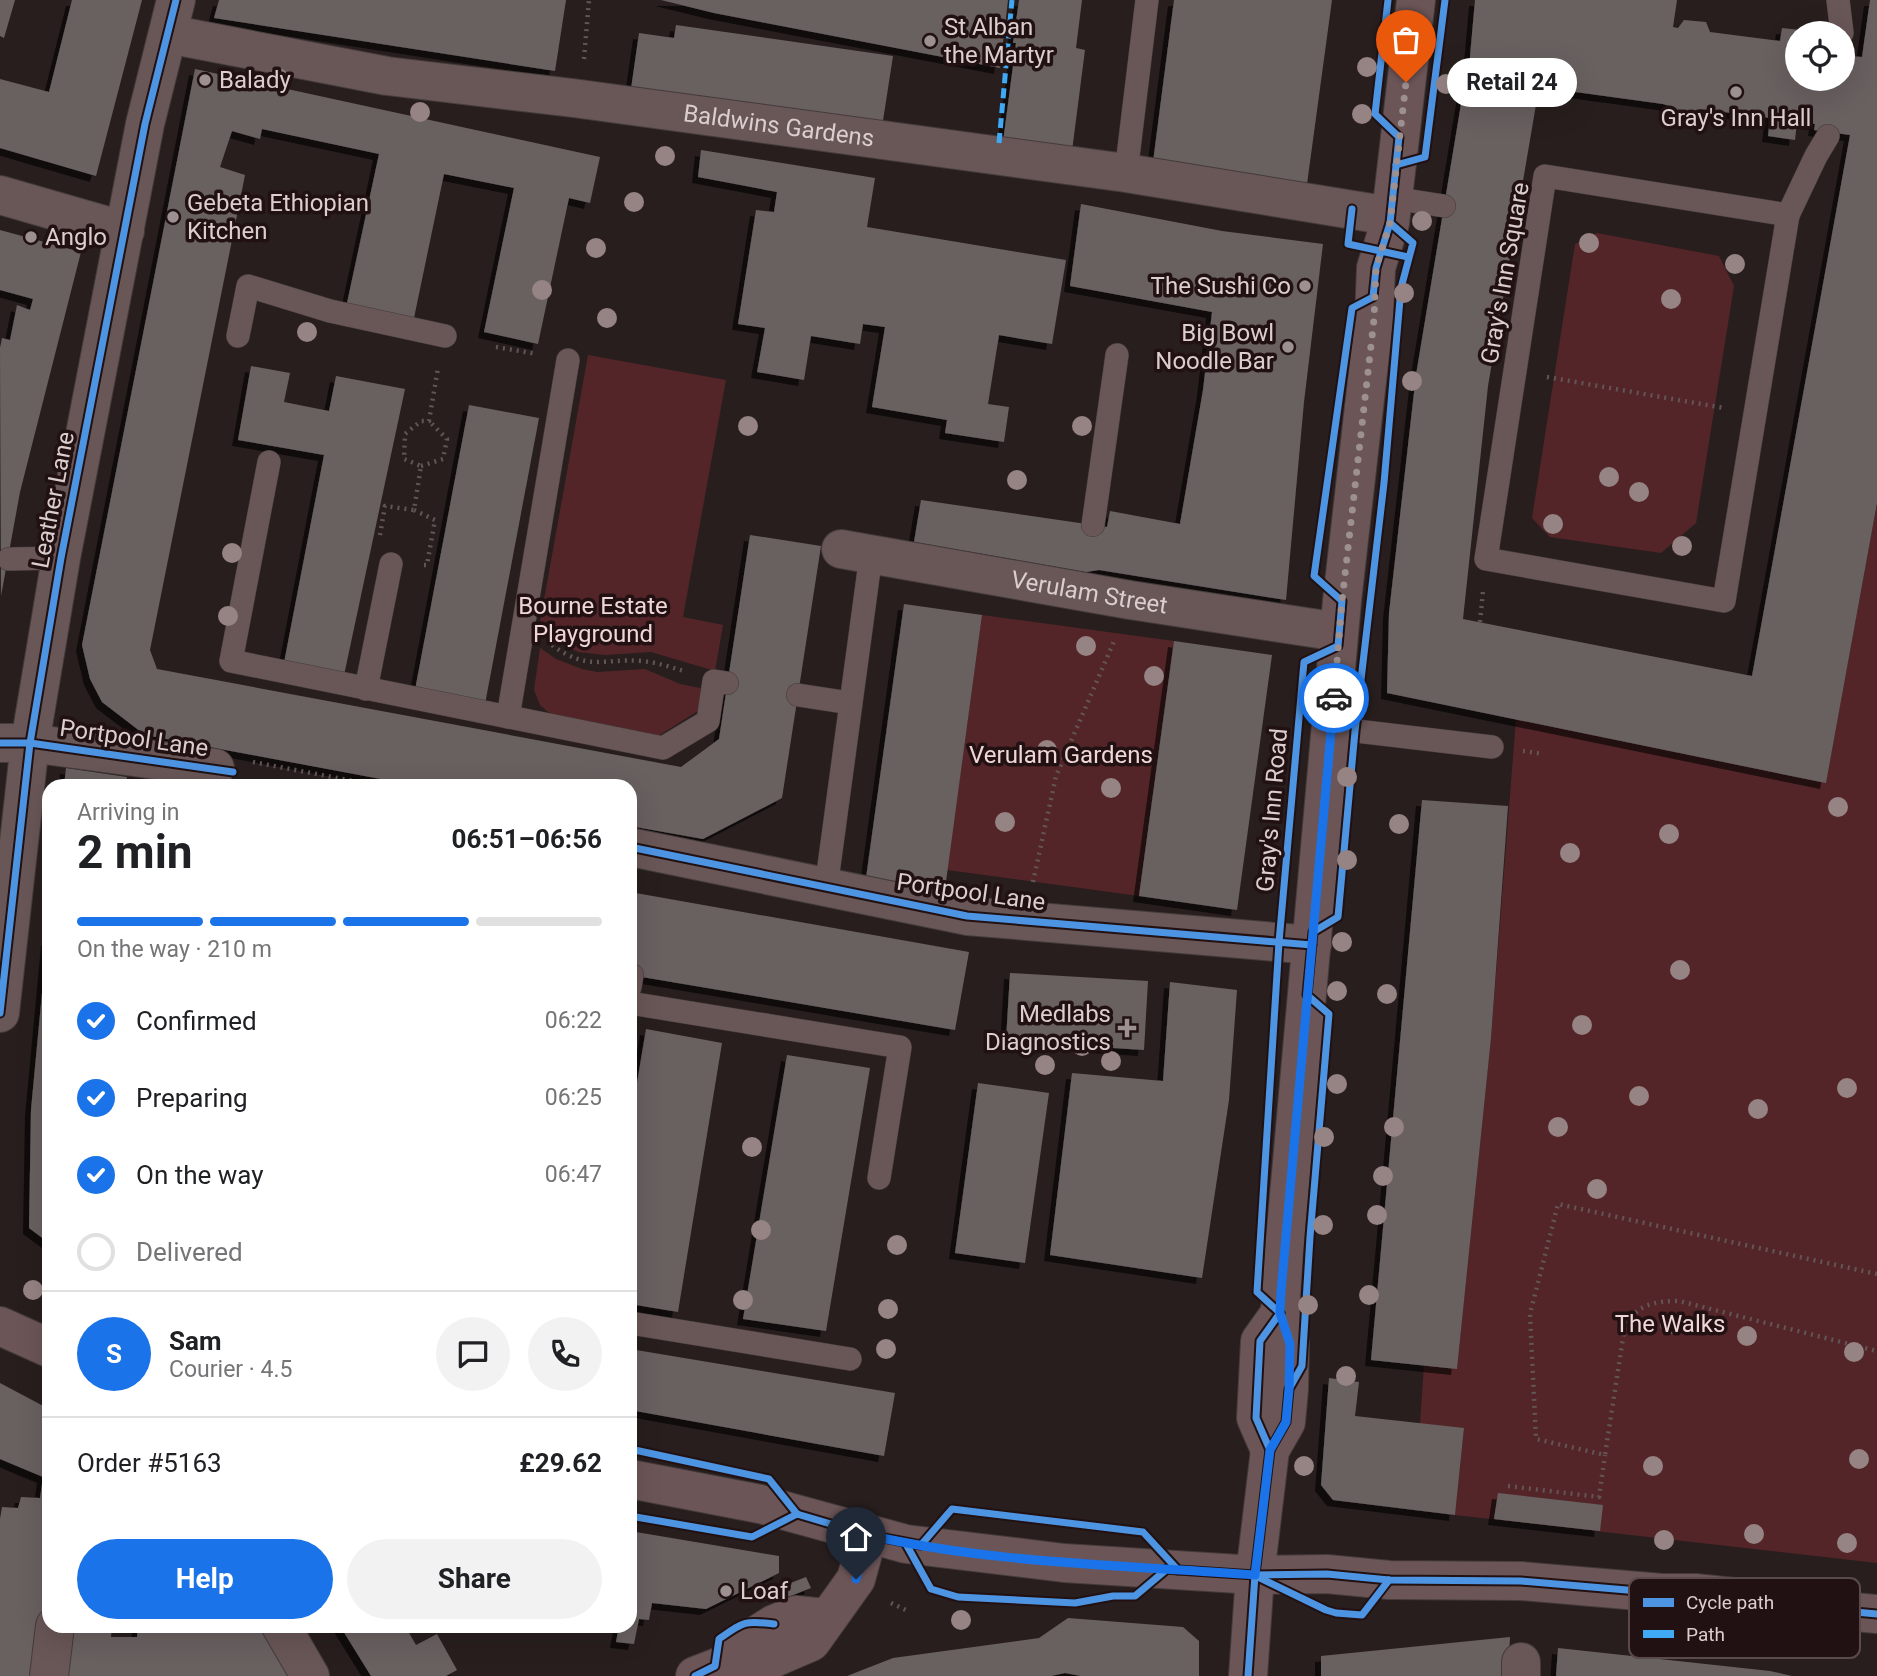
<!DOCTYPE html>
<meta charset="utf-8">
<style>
body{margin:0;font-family:Roboto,sans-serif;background:#f2f2f2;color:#202124;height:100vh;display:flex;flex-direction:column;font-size:26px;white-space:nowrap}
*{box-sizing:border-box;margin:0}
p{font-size:23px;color:#757577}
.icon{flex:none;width:38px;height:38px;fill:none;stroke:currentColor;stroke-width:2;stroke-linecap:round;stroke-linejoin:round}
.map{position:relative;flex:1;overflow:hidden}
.side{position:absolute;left:42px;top:779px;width:595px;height:854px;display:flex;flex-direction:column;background:#fff;border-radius:21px;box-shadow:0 7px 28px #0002}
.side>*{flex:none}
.buttons{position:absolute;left:1785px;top:21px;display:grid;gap:14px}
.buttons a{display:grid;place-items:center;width:70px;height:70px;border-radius:50%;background:#fff;box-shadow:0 7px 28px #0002;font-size:35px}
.pin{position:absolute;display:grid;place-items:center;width:60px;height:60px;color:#fff;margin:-72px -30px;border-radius:50% 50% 50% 0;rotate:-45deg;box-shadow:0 0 7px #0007}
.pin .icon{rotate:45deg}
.courier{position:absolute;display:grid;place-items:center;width:70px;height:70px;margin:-35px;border:5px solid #1a73e8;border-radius:50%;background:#fff;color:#222;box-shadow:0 2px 9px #0007}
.bubble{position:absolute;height:49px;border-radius:24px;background:#fff;box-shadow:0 7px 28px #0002;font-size:23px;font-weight:700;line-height:49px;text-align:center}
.summary em{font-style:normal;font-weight:700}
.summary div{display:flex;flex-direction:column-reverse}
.summary{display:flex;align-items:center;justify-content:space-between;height:119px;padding:0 35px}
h1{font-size:46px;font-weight:700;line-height:52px}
.bar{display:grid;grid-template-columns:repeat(4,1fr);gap:10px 7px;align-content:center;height:84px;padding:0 35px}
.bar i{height:9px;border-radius:5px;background:#e0e0e0}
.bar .on{background:#1a73e8}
.bar p{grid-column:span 4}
.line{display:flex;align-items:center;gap:18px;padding:0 35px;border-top:2px solid #e0e0e0}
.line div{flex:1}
.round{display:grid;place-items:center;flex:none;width:74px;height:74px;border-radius:37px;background:#f2f2f2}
ol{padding:0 35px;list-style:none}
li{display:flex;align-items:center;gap:21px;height:77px}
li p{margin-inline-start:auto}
li .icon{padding:7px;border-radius:50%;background:#1a73e8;color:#fff;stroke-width:4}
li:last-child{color:#757577}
li i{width:38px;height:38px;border:4px solid #e0e0e0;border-radius:50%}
.cta{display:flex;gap:14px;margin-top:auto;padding:14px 35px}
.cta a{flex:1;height:80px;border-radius:42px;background:#1a73e8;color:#fff;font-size:28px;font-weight:700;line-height:80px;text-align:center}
.cta a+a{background:#f2f2f2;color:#202124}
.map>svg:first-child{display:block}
.green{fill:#542528}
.building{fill:#696161;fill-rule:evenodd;filter:url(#shadow)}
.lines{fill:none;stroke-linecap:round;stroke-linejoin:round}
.service-casing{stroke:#443b3b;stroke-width:24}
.minor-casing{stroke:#443b3b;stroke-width:40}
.primary-casing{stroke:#443b3b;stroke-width:40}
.path{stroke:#625555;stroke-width:4.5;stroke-dasharray:2 5;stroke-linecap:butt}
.service{stroke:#695657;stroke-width:23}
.minor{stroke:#695657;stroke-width:38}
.primary{stroke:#6c5557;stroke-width:38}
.quiet{stroke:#3fa9f5;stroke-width:5;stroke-dasharray:10 5;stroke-linecap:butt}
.cycleway-casing{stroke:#221112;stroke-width:11}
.cycleway{stroke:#4d94e3;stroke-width:7}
.tree{fill:#968383}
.done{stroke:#9c9090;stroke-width:7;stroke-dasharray:0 12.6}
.route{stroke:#1a73e8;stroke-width:9}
.poi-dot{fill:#9c9090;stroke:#221112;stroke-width:2.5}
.labels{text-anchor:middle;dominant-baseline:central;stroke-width:7;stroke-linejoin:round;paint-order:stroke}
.poi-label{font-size:24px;fill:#dbcece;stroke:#221112;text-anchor:start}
.street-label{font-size:24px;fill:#dbcece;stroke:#221112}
.park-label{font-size:24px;fill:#f0d6d6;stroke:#221112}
.key{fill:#221112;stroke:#5a4a4a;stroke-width:2}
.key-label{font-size:19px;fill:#dbcece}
</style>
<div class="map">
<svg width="1877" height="1676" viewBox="0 0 1877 1676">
<defs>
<filter id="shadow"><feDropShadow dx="-6" dy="6" stdDeviation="0" flood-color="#0009"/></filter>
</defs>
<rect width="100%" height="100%" fill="#281e1e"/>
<g class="green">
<polygon points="1597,233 1719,256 1734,286 1696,523 1661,553 1550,537 1532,518 1575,244"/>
<polygon points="588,355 726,380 683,617 723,625 715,671 651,652 605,655 578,652 557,641 540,622"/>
<polygon points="1877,503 1877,1563 1455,1515 1464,1429 1420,1424 1424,1365 1457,1368 1491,1038 1516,719 1826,782"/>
<polygon points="982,615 1174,641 1139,896 947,870"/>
<polygon points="540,648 556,659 582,669 597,672 645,669 680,684 705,689 701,709 658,736 557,716 548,712 540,705 534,690"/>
</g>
<g class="building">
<polygon points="0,0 15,0 4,38 0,36"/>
<polygon points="72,0 142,0 96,176 0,148 0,79 49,92"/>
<polygon points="219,0 566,0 555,71 214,18"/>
<polygon points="661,0 1008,0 1000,68 714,13"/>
<polygon points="1019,0 1082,0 1076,48 1085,50 1072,151 1003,142 1016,43 1013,43"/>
<polygon points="1174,0 1332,0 1307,184 1153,162"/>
<path d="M1475,0h202l-4,27 5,1 6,-8 22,2 4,10 70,9 2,-13 28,3v2h-13v46h46v-27h5l2,4 12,1 8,-57h7v503l-51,280 -439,-90 2,-80 27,-238 49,-295 3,-1zM1539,87l124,17 6,2 5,7 21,3 5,-7 70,9 -2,18 27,4 2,-18 18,2 -1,6 36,5 -98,541 -289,-57 25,-233z"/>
<polygon points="676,25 893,56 882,127 631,89 639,33 674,38"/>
<polygon points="195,69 600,157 590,203 569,198 538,344 484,332 514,188 444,174 414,318 347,303 379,154 262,129 260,139 232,131 220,167 245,175 150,650 157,669 681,767 719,739 750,535 821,546 782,798 703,839 630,826 630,786 418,786 145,735 102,702 90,679 82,645"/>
<polygon points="701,150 875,178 867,227 1066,260 1052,344 999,335 988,404 1009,407 1004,442 945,433 947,420 872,407 885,327 863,324 860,344 811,336 804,380 757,372 765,328 738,324 756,210 774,212 777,192 698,177"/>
<polygon points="1081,204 1222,231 1323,244 1304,402 1286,600 1099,570 1086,572 914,542 921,500 1107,527 1110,511 1180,524 1203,390 1212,312 1070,286"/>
<polygon points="0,230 81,252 20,492 1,596 0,348 2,338 10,340 17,305 30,310 33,299 0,290"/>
<polygon points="251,366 290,373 284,402 329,411 336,376 405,389 343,680 283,668 324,455 238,440"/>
<polygon points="469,405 539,418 485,704 415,690"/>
<polygon points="904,604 982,615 945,889 866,878"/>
<polygon points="1174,641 1272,655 1237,910 1139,896"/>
<polygon points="66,768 127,777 126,783 132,786 64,786"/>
<polygon points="1422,800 1508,806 1491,1038 1457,1369 1371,1360"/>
<polygon points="630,892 969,952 955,1030 630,975"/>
<polygon points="47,940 49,940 49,1243 29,1228 31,1110"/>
<polygon points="1010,973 1148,981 1144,1050 1006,1041"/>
<polygon points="1170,982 1237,990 1229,1100 1202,1278 1050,1255 1072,1073 1163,1081"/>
<polygon points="646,1029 722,1043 678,1312 630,1304 630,1125"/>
<polygon points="787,1055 870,1068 826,1331 743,1319"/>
<polygon points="978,1083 1049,1093 1025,1263 955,1253"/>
<polygon points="630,1349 895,1393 884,1456 630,1410"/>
<polygon points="1329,1378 1359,1382 1355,1416 1464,1428 1455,1515 1333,1500 1321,1485"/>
<polygon points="0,1383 49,1409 49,1574 33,1676 0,1676 0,1519 2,1507 18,1508 21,1497 40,1498 43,1477 0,1459"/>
<polygon points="1498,1493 1603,1505 1600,1531 1494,1519"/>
<polygon points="630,1531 779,1556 779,1573 706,1609 652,1603 649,1620 639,1619 634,1644 616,1642 619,1626 630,1626"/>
<polygon points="806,1577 811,1588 788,1597 783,1586"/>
<polygon points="1068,1618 1183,1627 1199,1641 1199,1676 1081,1676 1065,1673 1051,1676 847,1676 893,1658 1039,1638"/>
<polygon points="68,1626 112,1626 111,1637 137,1637 138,1626 269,1626 298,1676 61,1676"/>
<polygon points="340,1626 417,1626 408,1631 416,1645 437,1634 457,1670 446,1676 371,1676"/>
<polygon points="1510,1637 1508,1676 1321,1676 1321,1656"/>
<polygon points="1558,1648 1770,1671 1792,1676 1556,1676"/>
</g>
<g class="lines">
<g class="service-casing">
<g id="service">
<polyline points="1838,0 1842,33"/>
<polyline points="1126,173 1147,0"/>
<polygon points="1545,176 1788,215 1724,601 1486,559"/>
<polyline points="1393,198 1444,206"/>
<polyline points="1788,215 1816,156 1828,136"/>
<polyline points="238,336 248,286 330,311 445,336"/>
<polyline points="269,462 231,661 663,748 708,721 714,681 727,683"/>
<polyline points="1093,525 1117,355"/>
<polyline points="9,559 61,558"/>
<polyline points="366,689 391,564"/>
<polyline points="798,695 850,703"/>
<polyline points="508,717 568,360"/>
<polyline points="1331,728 1492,747"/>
<polyline points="826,888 871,555"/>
<polyline points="630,987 632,975"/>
<polyline points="630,1003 900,1047 879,1178"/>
<polyline points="630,1323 850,1359"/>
</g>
</g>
<g class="minor-casing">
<g id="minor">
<path id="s1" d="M168,34l219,42 186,22 553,75 264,43"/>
<polyline points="0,195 125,231"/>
<path id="s2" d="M841,549l289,51 209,32"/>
<polyline points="0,743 30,743 215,768"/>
<polyline points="630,847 967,916 1312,945"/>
<polyline points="0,1013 30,743 61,558 145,124 176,0"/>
<polyline points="281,1626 310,1676"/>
<polyline points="49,1676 55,1626"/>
<polyline points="1521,1676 1521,1662"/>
</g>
</g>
<g class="primary-casing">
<g id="primary">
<polyline points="0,1326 49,1348"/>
<polyline points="1270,1450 1256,1418 1260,1341 1280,1313"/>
<polyline points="630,1479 760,1504 906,1544 1064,1563 1255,1575 1327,1574 1389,1580 1521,1581 1662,1593 1695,1593 1752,1599 1780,1605 1877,1614"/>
<polyline points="1662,1593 1693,1621 1754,1627 1780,1605"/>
<polyline points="731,1662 749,1640 774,1624 796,1615 826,1618"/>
<polyline points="695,1676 731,1662 760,1664 811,1642 856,1579 868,1535"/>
<polyline points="1248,1676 1255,1575 1270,1450 1286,1422 1289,1389 1290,1344 1280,1313 1284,1252 1342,601 1374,319 1376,268 1390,223 1416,0"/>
</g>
</g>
<g class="path">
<polyline points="584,59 589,0"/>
<polyline points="496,347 537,354"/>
<polyline points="1547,377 1724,408"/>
<polyline points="421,466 443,459 447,439 429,421"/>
<polyline points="414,510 435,520 427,565 422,565"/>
<polyline points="380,535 385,506 414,510 421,466 404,459 405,434 421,421 429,421 438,368"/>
<polyline points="1480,622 1483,591"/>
<path d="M552,645c37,27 50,13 89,16 15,1 29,6 43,10"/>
<polyline points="1523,751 1543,754"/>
<polyline points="253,762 380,786"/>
<polyline points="1033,882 1056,776 1115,639"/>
<path d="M1877,1274l-319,-70 -28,110 6,125 69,16 20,-130c13,-21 31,-24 54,-24l198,50"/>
<polyline points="1508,1486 1599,1497 1605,1455"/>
<polyline points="891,1603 908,1611"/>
</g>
<use href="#service" class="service"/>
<use href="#minor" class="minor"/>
<use href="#primary" class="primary"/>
<polyline class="quiet" points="999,143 1012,0"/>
<g class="cycleway-casing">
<g id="cycleway">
<polyline points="1396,165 1425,157 1445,0"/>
<polyline points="1352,209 1348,244 1408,257"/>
<polyline points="0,743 30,743 233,772"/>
<polyline points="630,847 967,916 1312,945"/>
<polyline points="0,1013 30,743 61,558 145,124 176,0"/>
<polyline points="630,1449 769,1479 797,1514"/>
<polyline points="1270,1450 1256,1418 1260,1341 1280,1313 1257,1292 1279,942 1304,662 1338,646 1342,601 1314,576 1352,308 1373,297 1376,268 1390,223 1399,137 1375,114 1388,0"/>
<polyline points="630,1516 752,1537 797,1514 868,1535 921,1545 952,1509 1143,1532 1178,1570"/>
<polyline points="906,1544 931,1589 958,1597 1075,1603 1113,1596 1135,1596 1167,1569 1178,1570 1255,1575 1327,1574 1389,1580 1521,1581 1662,1593 1695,1593 1752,1599 1780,1605 1877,1614"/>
<polyline points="1258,1577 1326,1610 1336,1613 1362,1615 1389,1580"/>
<polyline points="1662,1593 1693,1621 1754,1627 1780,1605"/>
<path d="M695,1676l20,-10 4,-27c24,-17 25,-19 55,-15"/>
<polyline points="1248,1676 1255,1575 1270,1450 1286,1422 1289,1389 1302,1366 1310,1237 1329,1014 1307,995 1313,932 1338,917 1355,731 1384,483 1401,288 1413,243 1390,223"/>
</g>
</g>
<use href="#cycleway" class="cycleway"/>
</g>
<g class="tree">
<circle cx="1367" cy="67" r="10"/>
<circle cx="278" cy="78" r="10"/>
<circle cx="1446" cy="84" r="10"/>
<circle cx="420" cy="112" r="10"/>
<circle cx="1362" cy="114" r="10"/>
<circle cx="665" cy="156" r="10"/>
<circle cx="634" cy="202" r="10"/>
<circle cx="1422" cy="221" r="10"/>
<circle cx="1589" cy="243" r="10"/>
<circle cx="596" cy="248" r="10"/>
<circle cx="1735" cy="264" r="10"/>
<circle cx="542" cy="290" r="10"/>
<circle cx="1404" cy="293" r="10"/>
<circle cx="1671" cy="299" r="10"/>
<circle cx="607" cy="318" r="10"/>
<circle cx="307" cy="332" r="10"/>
<circle cx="1412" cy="381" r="10"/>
<circle cx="748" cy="426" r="10"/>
<circle cx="1082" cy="426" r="10"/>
<circle cx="1609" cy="477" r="10"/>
<circle cx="1017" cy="480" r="10"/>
<circle cx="1639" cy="492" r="10"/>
<circle cx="1553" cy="524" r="10"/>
<circle cx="1682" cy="546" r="10"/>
<circle cx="232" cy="553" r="10"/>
<circle cx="228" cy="616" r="10"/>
<circle cx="1086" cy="646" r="10"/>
<circle cx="1154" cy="676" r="10"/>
<circle cx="1047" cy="750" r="10"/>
<circle cx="1347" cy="777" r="10"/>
<circle cx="1111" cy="788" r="10"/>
<circle cx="1838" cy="807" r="10"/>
<circle cx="1005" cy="822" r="10"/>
<circle cx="1399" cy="824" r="10"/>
<circle cx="1669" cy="834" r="10"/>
<circle cx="1570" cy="853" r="10"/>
<circle cx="1347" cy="860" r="10"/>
<circle cx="1342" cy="942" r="10"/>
<circle cx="1680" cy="970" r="10"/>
<circle cx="1337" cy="991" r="10"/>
<circle cx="1387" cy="994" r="10"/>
<circle cx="1582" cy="1025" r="10"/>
<circle cx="1082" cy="1046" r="10"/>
<circle cx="1111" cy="1061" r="10"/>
<circle cx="1045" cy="1065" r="10"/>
<circle cx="1337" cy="1084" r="10"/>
<circle cx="1847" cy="1088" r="10"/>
<circle cx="1639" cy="1096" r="10"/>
<circle cx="1758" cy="1109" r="10"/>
<circle cx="1394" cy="1127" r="10"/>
<circle cx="1558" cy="1127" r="10"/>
<circle cx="1324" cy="1137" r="10"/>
<circle cx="752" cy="1147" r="10"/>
<circle cx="1383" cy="1176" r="10"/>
<circle cx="1597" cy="1189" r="10"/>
<circle cx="1377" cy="1215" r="10"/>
<circle cx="1323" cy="1225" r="10"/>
<circle cx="761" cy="1230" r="10"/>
<circle cx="897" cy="1245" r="10"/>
<circle cx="33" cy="1290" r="10"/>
<circle cx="1369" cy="1295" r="10"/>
<circle cx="743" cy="1300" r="10"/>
<circle cx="1308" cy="1305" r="10"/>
<circle cx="888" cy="1309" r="10"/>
<circle cx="1670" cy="1324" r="10"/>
<circle cx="1747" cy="1336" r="10"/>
<circle cx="886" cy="1349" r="10"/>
<circle cx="1854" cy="1352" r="10"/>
<circle cx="1346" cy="1376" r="10"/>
<circle cx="1859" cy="1459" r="10"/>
<circle cx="1304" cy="1466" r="10"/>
<circle cx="1653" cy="1466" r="10"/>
<circle cx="1754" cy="1534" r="10"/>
<circle cx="1664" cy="1540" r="10"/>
<circle cx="1847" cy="1543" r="10"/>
<circle cx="961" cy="1620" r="10"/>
</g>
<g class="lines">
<polyline class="done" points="1334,698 1342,601 1374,319 1376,268 1390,223 1406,82"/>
<path class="route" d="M856,1579l12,-44c127,29 258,30 387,40l15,-125 16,-28 3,-33 1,-45 -10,-31 1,-21 53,-594"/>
</g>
<g class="poi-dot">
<circle cx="930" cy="41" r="7"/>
<circle cx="205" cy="80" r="7"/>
<circle cx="1736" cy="92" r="7"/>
<circle cx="173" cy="217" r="7"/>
<circle cx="31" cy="237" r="7"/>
<circle cx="1305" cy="286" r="7"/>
<circle cx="1288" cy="347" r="7"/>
<path d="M1123.5 1017.5h7v7h7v7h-7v7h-7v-7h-7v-7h7z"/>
<circle cx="726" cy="1591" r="7"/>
</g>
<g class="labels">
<g class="poi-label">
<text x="944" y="27">St Alban<tspan x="944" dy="28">the Martyr</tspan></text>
<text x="219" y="80">Balady</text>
<text x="1736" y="118" text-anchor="middle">Gray's Inn Hall</text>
<text x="187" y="203">Gebeta Ethiopian<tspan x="187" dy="28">Kitchen</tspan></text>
<text x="45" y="237">Anglo</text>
<text x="1291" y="286" text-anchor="end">The Sushi Co</text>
<text x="1274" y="333" text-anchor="end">Big Bowl<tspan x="1274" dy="28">Noodle Bar</tspan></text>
<text x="1111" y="1014" text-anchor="end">Medlabs<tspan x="1111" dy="28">Diagnostics</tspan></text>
<text x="740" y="1591">Loaf</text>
</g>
<g class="street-label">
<text stroke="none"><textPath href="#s1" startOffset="618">Baldwins Gardens</textPath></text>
<text transform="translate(1505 273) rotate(-80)">Gray's Inn Square</text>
<text transform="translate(53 500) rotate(-79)">Leather Lane</text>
<text stroke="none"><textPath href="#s2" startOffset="252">Verulam Street</textPath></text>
<text transform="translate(134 738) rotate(8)">Portpool Lane</text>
<text transform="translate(1272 810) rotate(-85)">Gray's Inn Road</text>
<text transform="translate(971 892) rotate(8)">Portpool Lane</text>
</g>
<g class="park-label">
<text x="593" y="606">Bourne Estate<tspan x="593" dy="28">Playground</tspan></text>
<text x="1061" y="755">Verulam Gardens</text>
<text x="1670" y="1324">The Walks</text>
</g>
</g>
<rect x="1629" y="1578" width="231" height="80" rx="10" class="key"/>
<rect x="1643" y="1598" width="31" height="9" fill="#4d94e3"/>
<rect x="1643" y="1630" width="31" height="8" fill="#3fa9f5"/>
<g class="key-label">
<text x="1686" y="1609">Cycle path</text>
<text x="1686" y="1641">Path</text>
</g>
</svg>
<div class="buttons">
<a><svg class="icon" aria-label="locate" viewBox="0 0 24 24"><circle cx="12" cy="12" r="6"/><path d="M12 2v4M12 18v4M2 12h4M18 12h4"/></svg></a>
</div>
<div class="pin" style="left:1406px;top:82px;background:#ea580c"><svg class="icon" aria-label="bag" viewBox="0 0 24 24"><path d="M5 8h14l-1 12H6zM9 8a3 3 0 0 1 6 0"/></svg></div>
<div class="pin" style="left:856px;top:1579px;background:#1f2937"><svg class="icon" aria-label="home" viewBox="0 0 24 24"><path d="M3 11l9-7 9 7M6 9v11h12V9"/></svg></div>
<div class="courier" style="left:1334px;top:698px"><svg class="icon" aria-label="car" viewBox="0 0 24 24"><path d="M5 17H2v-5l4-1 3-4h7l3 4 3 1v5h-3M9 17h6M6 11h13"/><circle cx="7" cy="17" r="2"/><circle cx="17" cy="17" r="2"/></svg></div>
<div class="bubble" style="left:1447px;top:58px;width:130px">Retail 24</div>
<section class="side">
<div class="summary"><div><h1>2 min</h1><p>Arriving in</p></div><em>06:51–06:56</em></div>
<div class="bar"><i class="on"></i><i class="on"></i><i class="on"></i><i></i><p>On the way · 210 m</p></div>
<ol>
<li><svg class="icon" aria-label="check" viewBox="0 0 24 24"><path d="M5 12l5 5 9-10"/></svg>Confirmed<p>06:22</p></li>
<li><svg class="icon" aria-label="check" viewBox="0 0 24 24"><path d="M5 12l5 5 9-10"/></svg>Preparing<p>06:25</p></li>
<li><svg class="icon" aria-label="check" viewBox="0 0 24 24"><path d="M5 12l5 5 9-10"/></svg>On the way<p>06:47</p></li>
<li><i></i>Delivered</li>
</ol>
<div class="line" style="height:126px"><b class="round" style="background:#1a73e8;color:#fff">S</b><div><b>Sam</b><p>Courier · 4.5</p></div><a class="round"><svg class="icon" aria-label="chat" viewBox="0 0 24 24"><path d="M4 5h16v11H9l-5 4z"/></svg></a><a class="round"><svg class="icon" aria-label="phone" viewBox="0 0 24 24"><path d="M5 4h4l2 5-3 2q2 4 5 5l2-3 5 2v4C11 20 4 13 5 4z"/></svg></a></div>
<div class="line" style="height:91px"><div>Order #5163</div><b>£29.62</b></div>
<div class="cta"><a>Help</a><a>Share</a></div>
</section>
</div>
